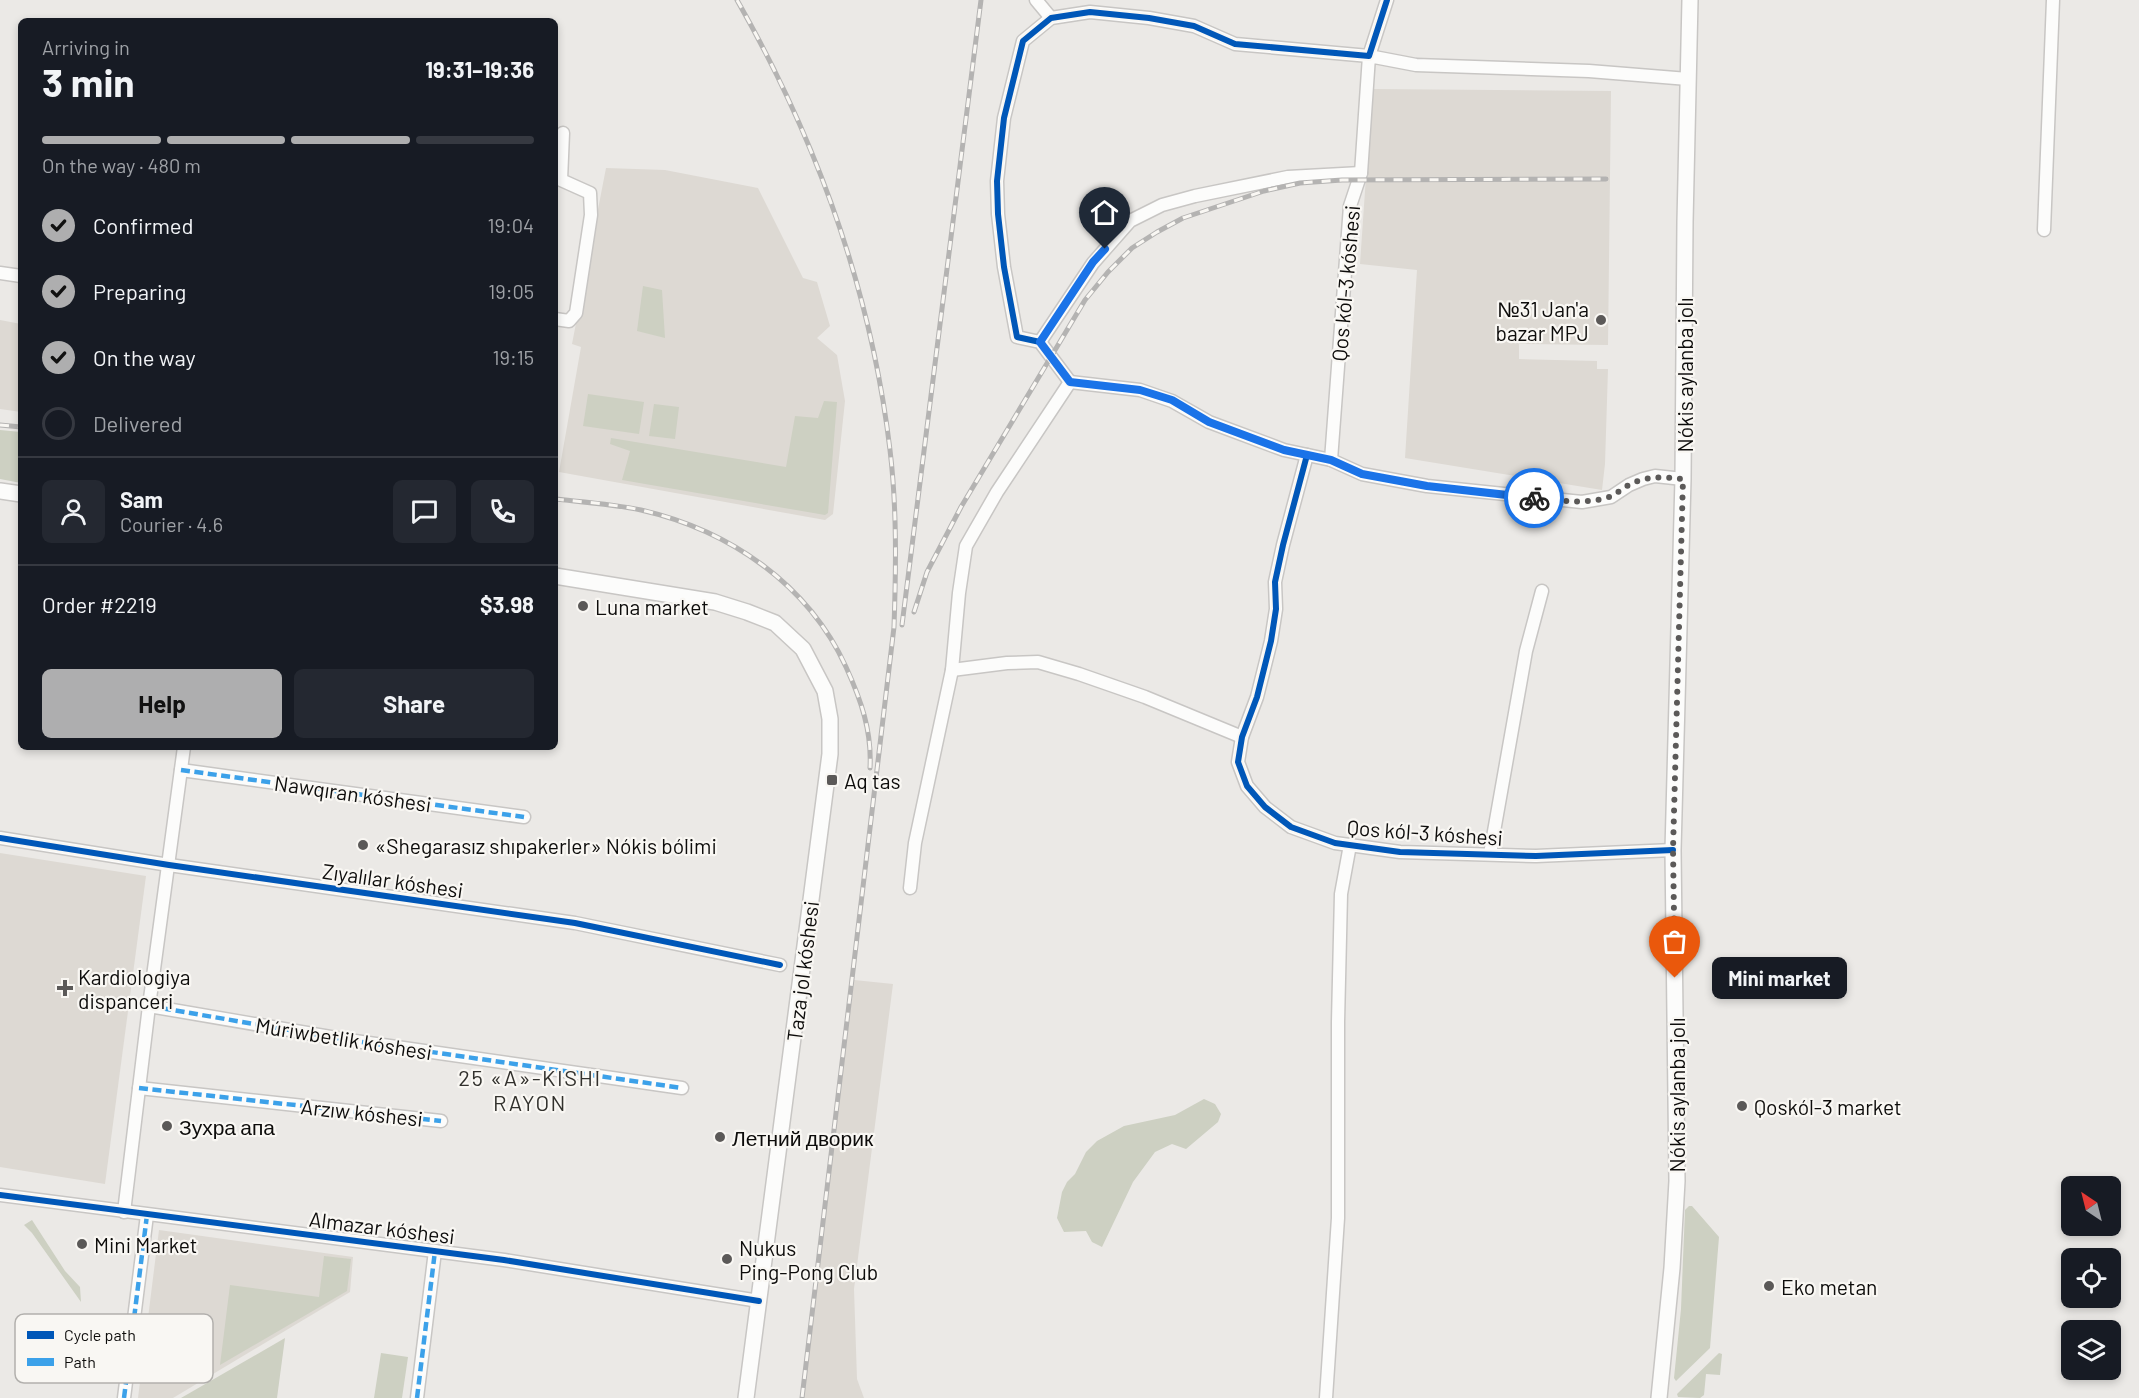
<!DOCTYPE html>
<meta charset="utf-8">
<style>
body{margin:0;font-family:Barlow,sans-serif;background:#242831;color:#f1f3f6;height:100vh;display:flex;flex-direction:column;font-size:22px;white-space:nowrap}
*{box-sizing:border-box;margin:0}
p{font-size:20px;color:#9ea1a6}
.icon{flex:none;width:33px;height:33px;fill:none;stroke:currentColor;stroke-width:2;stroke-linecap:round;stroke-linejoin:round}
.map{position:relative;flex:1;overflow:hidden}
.drawer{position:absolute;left:18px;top:18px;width:540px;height:732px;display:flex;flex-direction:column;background:#171b24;border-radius:9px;box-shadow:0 3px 9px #0003}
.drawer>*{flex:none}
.needle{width:39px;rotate:325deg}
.fabs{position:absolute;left:2061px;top:1176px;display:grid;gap:12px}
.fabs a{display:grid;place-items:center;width:60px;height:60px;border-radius:9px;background:#171b24;box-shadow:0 3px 9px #0003;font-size:30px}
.pin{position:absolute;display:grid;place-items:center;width:51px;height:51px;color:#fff;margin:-62px -26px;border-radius:50% 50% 50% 0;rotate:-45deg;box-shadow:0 0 6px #0007}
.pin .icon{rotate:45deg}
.courier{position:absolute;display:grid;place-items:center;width:60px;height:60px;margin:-30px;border:4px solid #1a73e8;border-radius:50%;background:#fff;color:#222;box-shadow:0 2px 8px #0007}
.bubble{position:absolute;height:42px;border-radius:9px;background:#171b24;box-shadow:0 3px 9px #0003;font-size:20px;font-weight:700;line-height:42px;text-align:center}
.headline em{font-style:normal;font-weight:700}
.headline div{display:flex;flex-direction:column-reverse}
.headline{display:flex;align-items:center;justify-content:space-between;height:102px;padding:0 24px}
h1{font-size:39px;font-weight:700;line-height:45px}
.bar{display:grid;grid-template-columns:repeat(4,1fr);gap:9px 6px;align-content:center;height:72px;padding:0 24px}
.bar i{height:8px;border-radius:4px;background:#363941}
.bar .current{background:#aeaeaf}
.bar p{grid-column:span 4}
.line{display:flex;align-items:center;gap:15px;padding:0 24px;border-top:2px solid #363941}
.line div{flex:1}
.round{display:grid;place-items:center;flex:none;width:63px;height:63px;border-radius:9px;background:#242831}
ol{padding:0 24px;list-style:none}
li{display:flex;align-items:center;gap:18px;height:66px}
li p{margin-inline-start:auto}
li .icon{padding:6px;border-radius:50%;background:#aeaeaf;color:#111;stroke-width:4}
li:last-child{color:#9ea1a6}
li i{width:33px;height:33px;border:3px solid #363941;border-radius:50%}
.cta{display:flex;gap:12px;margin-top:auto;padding:12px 24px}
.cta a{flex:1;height:69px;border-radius:9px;background:#aeaeaf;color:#111;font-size:24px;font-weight:700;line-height:69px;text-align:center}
.cta a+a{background:#242831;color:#f1f3f6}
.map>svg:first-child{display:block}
.built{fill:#ddd9d3}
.green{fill:#cdd0c2}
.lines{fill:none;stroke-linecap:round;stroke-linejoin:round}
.minor-casing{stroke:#c8c6c4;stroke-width:15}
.major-casing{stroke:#c8c6c4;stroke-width:18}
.minor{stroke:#fcfcfb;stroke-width:12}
.major{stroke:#fcfcfb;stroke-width:15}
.rail-casing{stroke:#b4b3b2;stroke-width:5}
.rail{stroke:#f9f7f3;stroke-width:3;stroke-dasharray:9;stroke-linecap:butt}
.quiet{stroke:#3ca1e9;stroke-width:4.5;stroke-dasharray:9 4.5;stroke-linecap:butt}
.cycleway-casing{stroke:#f9f7f3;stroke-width:10}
.cycleway{stroke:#0057b8;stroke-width:6}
.done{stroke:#5b5958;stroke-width:6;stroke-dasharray:0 10.8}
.route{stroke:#1a73e8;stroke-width:8}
.poi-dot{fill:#5b5958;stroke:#f9f7f3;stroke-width:2}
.labels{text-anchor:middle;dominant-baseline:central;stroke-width:4.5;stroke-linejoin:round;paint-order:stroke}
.street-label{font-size:21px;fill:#0d0c0b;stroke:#f9f7f3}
.poi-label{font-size:21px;fill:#0d0c0b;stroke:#f9f7f3;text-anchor:start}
.neighbourhood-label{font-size:22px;letter-spacing:1.5px;fill:#32312d;stroke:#f9f7f3}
.key{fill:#f9f7f3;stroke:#b2b0ad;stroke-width:1.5}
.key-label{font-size:16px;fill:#0d0c0b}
</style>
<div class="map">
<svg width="2139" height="1398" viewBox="0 0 2139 1398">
<rect width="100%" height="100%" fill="#ebe9e6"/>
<g class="built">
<polygon points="1372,89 1611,91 1608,345 1519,344 1519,359 1597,361 1597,369 1608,369 1605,464 1602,490 1405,458 1417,270 1360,264"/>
<polygon points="606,168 665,170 758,188 803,278 817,282 830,326 817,338 837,355 845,401 833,514 825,520 559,472 581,347 572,344"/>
<polygon points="0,320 21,324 21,412 0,409"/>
<polygon points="0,853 146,876 105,1184 0,1167"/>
<polygon points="854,980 893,984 854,1289 857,1379 864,1398 803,1398"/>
<polygon points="159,1230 353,1257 350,1292 173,1398 138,1398"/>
</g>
<g class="green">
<polygon points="643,286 662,290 665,338 637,331"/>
<polygon points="588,394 644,402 639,434 583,426"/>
<polygon points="824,401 837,402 828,513 825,515 622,480 630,451 610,444 611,438 786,467 795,416 818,418"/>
<polygon points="654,404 679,407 675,439 649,436"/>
<polygon points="0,430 21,432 21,483 0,479"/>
<polygon points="1204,1099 1215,1104 1221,1114 1218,1122 1186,1149 1172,1144 1155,1152 1133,1182 1102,1247 1092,1242 1086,1231 1064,1232 1057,1218 1062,1192 1067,1182 1075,1174 1086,1152 1097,1141 1124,1126 1175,1115"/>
<polygon points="1689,1206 1692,1206 1719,1237 1710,1348 1676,1381 1674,1378 1681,1309 1685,1210"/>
<polygon points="32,1220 65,1271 80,1287 81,1302 32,1233 24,1225"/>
<polygon points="324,1256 351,1259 347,1291 220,1365 230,1285 319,1297"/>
<polygon points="285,1338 277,1398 181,1398"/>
<polygon points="381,1353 408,1357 402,1398 374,1398"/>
<polygon points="1719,1353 1722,1354 1720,1375 1706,1374 1704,1395 1700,1398 1678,1397 1677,1394"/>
</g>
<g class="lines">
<g class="minor-casing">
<g id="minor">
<polyline points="1036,0 1051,18"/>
<polyline points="2044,230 2053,0"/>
<polyline points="0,273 21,276"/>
<polyline points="555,319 569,321 576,313 591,215 590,193 561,180 563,133"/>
<polyline points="1040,342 1093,263 1130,221 1162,205 1195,196 1288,177 1361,173"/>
<polyline points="1070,382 1040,342 1017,337 1004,267 998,214 997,181 1004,118 1023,41 1051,18 1090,12 1149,18 1194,26 1235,44 1369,56 1387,0"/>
<polyline points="1070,382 1140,390 1172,401 1209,422 1284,450 1331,460 1362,474 1427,486 1582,502 1611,497 1629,485 1643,479 1655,476 1683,479"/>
<polyline points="1307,455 1283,545 1275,582 1276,609 1271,641 1257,697 1242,737 1238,762 1247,786 1265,807 1291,827 1335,843 1400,852 1536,856 1673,850"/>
<polyline points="1331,460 1350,206 1361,173 1369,56 1416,65 1589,71 1688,79"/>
<polyline points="952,670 1007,663 1038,662 1079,674 1145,697 1242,737"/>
<polyline points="181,770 524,817"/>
<polyline points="0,838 169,865 575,923 780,965"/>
<polyline points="1490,854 1526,651 1542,591"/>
<polyline points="910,888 915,843 952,670 959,593 966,546 997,492 1070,382"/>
<polyline points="149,1006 348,1040 682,1088"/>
<polyline points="139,1088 441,1121"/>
<polyline points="0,1195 504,1260 759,1301"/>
<polyline points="124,1212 149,1006 184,747"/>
<polyline points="124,1398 147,1215"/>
<polyline points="417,1398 435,1251"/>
<polyline points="1326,1398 1338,1218 1338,1022 1341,894 1350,845"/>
</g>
</g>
<g class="major-casing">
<g id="major">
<polyline points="0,491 21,494"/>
<polyline points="555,576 715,602 747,612 775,623 803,649 825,691 830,719 830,754 746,1398"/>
<polyline points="1659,1398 1672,1268 1677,1181 1673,850 1683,479 1685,222 1690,0"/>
</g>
</g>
<use href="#minor" class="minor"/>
<use href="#major" class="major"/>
<g class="rail-casing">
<g id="rail">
<path d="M737,0c79,139 134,290 153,450 7,58 6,119 4,177l-92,771"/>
<polyline points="0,425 21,427"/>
<path d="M555,499c28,3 58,5 86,11 88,20 167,74 205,157 15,33 26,64 24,101"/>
<polyline points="914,612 927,572 961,507 1085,300 1108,272 1132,248 1157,232 1183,218 1264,191 1300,183 1342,180 1606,179"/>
<polyline points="902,625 981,0"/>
</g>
</g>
<use href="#rail" class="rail"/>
<g class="quiet">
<polyline points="181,770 524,817"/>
<polyline points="149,1006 348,1040 682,1088"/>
<polyline points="139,1088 441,1121"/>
<polyline points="124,1398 147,1215"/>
<polyline points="417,1398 435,1251"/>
</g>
<g class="cycleway-casing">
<g id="cycleway">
<polyline points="1070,382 1040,342 1017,337 1004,267 998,214 997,181 1004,118 1023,41 1051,18 1090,12 1149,18 1194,26 1235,44 1369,56 1387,0"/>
<polyline points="1307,455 1283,545 1275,582 1276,609 1271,641 1257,697 1242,737 1238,762 1247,786 1265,807 1291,827 1335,843 1400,852 1536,856 1673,850"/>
<polyline points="0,838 169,865 575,923 780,965"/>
<polyline points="0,1195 504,1260 759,1301"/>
</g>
</g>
<use href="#cycleway" class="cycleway"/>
</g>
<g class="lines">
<path class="done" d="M1534,498c25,2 50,7 75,-1 7,-2 13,-9 20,-12 18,-10 35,-8 54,-6l-10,371 2,128"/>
<polyline class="route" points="1105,249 1093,262 1040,342 1070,382 1140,390 1172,400 1209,422 1284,450 1331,460 1362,474 1427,486 1534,498"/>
</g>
<g class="poi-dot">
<circle cx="1601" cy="320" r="6"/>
<circle cx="583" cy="606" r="6"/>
<rect x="826" y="774" width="12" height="12" rx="3"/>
<circle cx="363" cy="845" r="6"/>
<path d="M62 979h6v6h6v6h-6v6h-6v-6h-6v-6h6z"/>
<circle cx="1742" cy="1106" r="6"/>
<circle cx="167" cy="1126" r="6"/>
<circle cx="720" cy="1137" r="6"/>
<circle cx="82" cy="1244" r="6"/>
<circle cx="727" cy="1259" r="6"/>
<circle cx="1769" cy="1286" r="6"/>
</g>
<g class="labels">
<g class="street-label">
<text transform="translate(1345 283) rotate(-85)">Qos kól-3 kóshesi</text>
<text transform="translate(1684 375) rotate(-90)">Nókis aylanba jolı</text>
<text transform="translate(353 793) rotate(8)">Nawqıran kóshesi</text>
<text transform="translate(1425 832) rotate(4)">Qos kól-3 kóshesi</text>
<text transform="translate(393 880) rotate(8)">Zıyalılar kóshesi</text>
<text transform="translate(802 971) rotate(-83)">Taza jol kóshesi</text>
<text transform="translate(344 1038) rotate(9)">Múriwbetlik kóshesi</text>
<text transform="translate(1676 1095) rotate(-90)">Nókis aylanba jolı</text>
<text transform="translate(362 1112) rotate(6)">Arzıw kóshesi</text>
<text transform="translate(382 1227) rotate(7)">Almazar kóshesi</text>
</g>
<g class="poi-label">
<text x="1589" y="308" text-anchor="end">№31 Jan'a<tspan x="1589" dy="24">bazar MPJ</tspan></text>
<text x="595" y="606">Luna market</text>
<text x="844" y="780">Aq tas</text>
<text x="375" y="845">«Shegarasız shıpakerler» Nókis bólimi</text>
<text x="78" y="976">Kardiologiya<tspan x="78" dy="24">dispanceri</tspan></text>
<text x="1754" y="1106">Qoskól-3 market</text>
<text x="179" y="1126">Зухра апа</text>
<text x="732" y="1137">Летний дворик</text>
<text x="94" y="1244">Mini Market</text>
<text x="739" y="1247">Nukus<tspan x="739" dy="24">Ping-Pong Club</tspan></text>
<text x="1781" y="1286">Eko metan</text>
</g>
<g class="neighbourhood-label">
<text x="530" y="1077">25 «A»-KISHI<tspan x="530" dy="25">RAYON</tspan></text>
</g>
</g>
<rect x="15" y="1314" width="198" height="69" rx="9" class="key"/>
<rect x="27" y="1331" width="27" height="8" fill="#0057b8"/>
<rect x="27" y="1358" width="27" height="8" fill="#3ca1e9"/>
<g class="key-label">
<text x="64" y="1341">Cycle path</text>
<text x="64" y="1368">Path</text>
</g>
</svg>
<div class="fabs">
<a><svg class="needle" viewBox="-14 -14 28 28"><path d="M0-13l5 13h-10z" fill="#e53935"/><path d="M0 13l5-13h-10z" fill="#9ea1a6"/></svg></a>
<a><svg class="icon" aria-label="locate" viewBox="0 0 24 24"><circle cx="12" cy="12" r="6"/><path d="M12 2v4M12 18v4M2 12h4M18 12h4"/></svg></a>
<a><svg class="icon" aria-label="layers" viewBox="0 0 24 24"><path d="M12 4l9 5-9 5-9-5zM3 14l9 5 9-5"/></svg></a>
</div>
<div class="pin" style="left:1675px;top:978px;background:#ea580c"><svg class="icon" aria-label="bag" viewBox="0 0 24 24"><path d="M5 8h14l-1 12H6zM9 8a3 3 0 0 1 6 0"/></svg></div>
<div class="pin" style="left:1105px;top:249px;background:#1f2937"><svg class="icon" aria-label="home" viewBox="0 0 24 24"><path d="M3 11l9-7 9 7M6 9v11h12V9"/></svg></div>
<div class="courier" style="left:1534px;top:498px"><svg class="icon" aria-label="bike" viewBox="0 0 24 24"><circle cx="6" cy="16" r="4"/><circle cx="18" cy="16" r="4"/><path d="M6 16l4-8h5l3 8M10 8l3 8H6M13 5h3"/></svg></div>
<div class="bubble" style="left:1712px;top:957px;width:135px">Mini market</div>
<section class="drawer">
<div class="headline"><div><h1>3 min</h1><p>Arriving in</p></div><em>19:31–19:36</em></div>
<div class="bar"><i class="current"></i><i class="current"></i><i class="current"></i><i></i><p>On the way · 480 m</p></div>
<ol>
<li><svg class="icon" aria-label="check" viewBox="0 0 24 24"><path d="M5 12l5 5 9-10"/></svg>Confirmed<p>19:04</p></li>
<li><svg class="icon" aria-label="check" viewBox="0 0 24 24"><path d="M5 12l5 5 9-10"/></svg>Preparing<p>19:05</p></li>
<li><svg class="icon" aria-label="check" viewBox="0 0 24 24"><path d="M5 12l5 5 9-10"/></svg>On the way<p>19:15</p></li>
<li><i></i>Delivered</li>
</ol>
<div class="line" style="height:108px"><a class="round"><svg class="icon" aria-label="person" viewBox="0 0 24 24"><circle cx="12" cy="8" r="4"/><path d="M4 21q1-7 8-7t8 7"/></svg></a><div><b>Sam</b><p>Courier · 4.6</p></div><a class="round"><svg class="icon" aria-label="chat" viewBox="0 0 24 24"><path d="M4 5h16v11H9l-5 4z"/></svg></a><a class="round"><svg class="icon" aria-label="phone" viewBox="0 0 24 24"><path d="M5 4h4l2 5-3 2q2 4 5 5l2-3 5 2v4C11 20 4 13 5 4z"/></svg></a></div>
<div class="line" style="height:78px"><div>Order #2219</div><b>$3.98</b></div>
<div class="cta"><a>Help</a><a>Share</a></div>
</section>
</div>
